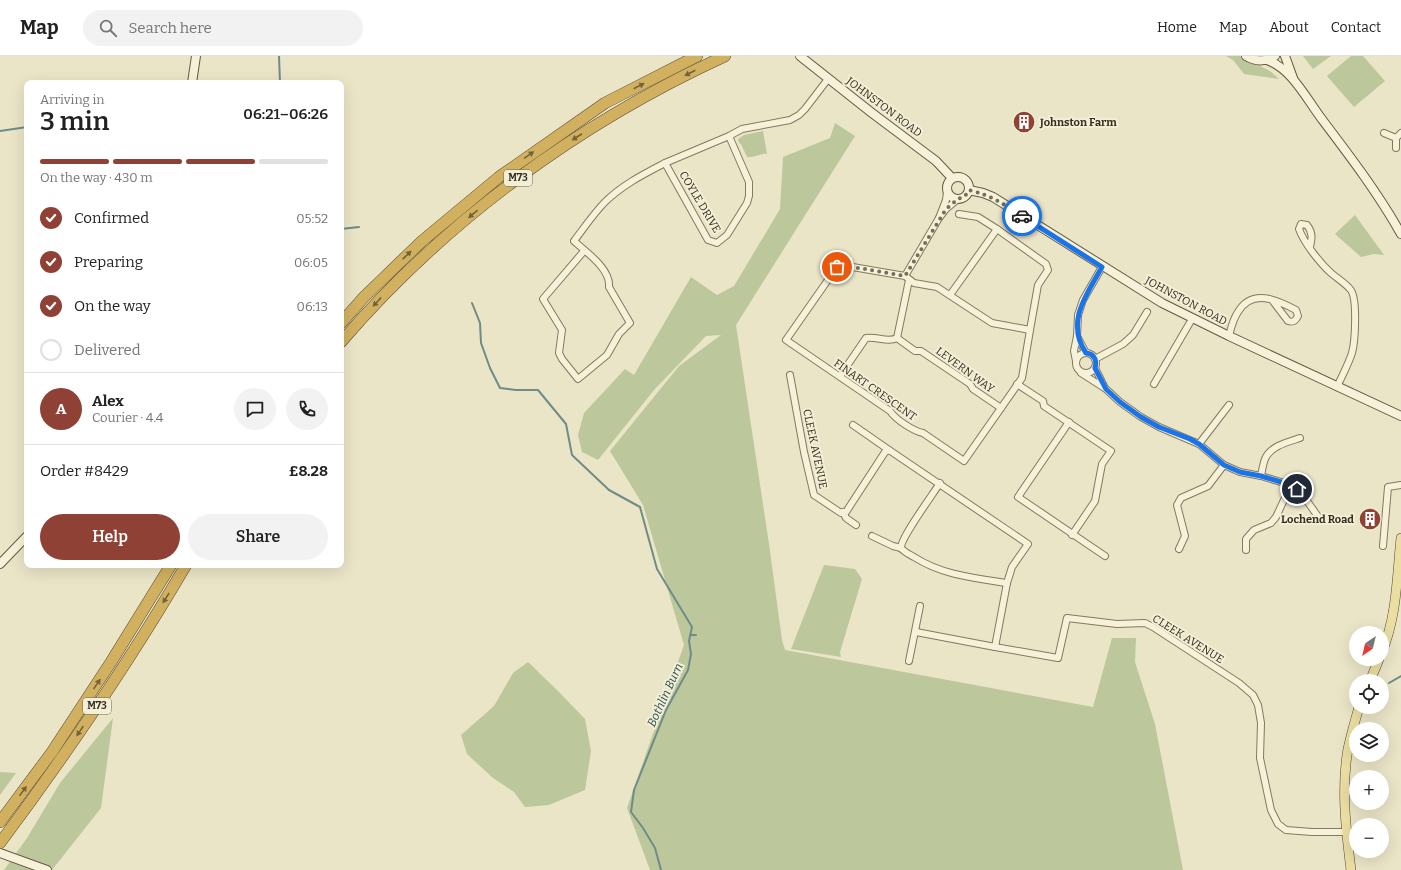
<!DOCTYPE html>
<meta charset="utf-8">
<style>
body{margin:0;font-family:Bitter,serif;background:#f2f2f2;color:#222;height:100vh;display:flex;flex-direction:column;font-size:15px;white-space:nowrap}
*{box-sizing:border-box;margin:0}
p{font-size:13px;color:#767676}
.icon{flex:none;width:22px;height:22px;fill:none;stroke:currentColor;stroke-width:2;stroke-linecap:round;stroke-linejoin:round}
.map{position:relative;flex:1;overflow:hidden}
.details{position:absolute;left:24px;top:24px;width:320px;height:488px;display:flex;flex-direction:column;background:#fff;border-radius:8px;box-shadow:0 4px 16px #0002}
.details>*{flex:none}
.needle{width:26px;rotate:215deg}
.buttons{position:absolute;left:1349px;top:570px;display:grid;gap:8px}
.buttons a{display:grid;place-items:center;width:40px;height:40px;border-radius:50%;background:#fff;box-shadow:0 4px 16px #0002;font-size:20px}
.pin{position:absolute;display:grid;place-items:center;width:34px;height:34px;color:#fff;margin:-17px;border:2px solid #fff;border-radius:50%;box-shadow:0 1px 4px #0007}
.courier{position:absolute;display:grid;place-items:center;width:40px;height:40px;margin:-20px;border:3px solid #1a73e8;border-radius:50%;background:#fff;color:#222;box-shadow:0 1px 5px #0007}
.head em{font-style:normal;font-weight:600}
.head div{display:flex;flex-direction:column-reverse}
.head{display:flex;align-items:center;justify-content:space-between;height:68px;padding:0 16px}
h1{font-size:26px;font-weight:600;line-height:30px}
.bar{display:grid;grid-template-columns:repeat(4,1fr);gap:6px 4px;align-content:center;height:48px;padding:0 16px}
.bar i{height:5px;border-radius:3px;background:#e0e0e0}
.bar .active{background:#8e4134}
.bar p{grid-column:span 4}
.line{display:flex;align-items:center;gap:10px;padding:0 16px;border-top:1px solid #e0e0e0}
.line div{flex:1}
.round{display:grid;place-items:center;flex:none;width:42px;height:42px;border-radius:21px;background:#f2f2f2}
ol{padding:0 16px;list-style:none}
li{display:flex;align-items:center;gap:12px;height:44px}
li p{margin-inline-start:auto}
li .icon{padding:4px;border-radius:50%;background:#8e4134;color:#fff;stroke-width:4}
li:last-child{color:#767676}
li i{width:22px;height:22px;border:2px solid #e0e0e0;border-radius:50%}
.button{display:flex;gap:8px;margin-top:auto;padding:8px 16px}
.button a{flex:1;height:46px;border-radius:24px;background:#8e4134;color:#fff;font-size:16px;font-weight:600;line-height:46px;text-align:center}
.button a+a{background:#f2f2f2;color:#222}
header{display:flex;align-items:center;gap:24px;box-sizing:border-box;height:56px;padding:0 20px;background:#fff;border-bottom:1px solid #e0e0e0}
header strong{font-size:19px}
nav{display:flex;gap:22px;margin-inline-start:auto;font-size:14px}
.search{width:280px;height:36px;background:#f2f2f2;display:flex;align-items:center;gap:10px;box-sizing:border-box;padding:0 14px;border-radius:22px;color:#767676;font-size:15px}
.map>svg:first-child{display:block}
.green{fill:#bcc89c}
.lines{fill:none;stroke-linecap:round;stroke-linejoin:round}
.stream{stroke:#6f8c89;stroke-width:2}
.street-casing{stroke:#85785e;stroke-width:8}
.secondary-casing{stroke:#675941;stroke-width:10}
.primary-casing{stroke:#534632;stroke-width:10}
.highway-casing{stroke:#534632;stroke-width:12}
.street{stroke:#f6f2da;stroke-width:6}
.secondary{stroke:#f6f2da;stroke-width:8}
.primary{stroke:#eadea3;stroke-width:9}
.highway{stroke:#d1b160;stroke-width:11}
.oneway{fill:#74623a}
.done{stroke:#756e5a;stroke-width:4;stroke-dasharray:0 7.2}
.route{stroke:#1a73e8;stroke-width:5}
.labels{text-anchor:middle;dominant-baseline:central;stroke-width:4;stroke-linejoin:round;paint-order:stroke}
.shield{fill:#f3efd6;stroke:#6f6857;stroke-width:1}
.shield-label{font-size:10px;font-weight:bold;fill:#362e20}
.street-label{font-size:11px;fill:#362e20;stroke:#f3efd6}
.poi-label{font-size:11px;font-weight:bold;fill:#362e20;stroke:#f3efd6;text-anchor:start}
.water-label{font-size:12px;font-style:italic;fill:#315255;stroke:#f3efd6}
</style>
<header>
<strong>Map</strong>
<div class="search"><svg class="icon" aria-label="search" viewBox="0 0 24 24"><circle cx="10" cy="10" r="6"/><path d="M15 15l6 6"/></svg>Search here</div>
<nav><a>Home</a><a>Map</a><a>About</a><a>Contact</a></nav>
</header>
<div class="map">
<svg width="1401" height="814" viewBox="0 0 1401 814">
<rect width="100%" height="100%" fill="#eae5c7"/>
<g class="green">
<polygon points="1226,0 1240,0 1270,15 1279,23 1244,18 1233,4"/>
<polygon points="1303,0 1331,0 1313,13"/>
<polygon points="1351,0 1363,0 1385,25 1354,51 1327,20"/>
<polygon points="835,67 855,80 736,269 769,488 782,584 785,594 1093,651 1112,582 1136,582 1135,606 1155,668 1183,814 650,814 627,752 684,589 643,449 610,395 679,310 721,279 706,280 654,334 598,404 582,396 578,379 584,357 625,313 634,319 691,221 717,239 734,230 780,153 783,101 830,82"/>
<path d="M763,75l4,23c-8,-1 -13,4 -20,3l-6,-13 -2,-1 -1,-4 6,-4z"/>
<polygon points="1355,159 1384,199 1374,198 1361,201 1335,178"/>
<polygon points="824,509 855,513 862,523 840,596 841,601 791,593"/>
<polygon points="528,606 557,634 585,663 591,695 585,734 549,749 525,751 514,736 493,722 467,698 461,679 494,650 513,617"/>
<polygon points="113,662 101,752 52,814 4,814 27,782 60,727"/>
<polygon points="0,716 16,717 0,739"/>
</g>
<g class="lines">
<g class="stream">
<polyline points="279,0 280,27"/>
<polyline points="0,75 27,71"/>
<polyline points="341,173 359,171"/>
<polyline points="472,247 480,267 481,287 490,312 500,332 516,334 538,334 566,368 572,399 609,434 640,451 657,513 692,571 689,585 691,598 688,614 666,654 634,734 631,756 643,772 655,792 661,814"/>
<polyline points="690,579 696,579"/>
<polyline points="1389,627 1401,620"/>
</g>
<g class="street-casing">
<g id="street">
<polyline points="1384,77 1396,82"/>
<polyline points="729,80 749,126 749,140 747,147 727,179 717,187 708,184 665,107 729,80 742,73 790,64 799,59 805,53 828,23"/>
<polyline points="1396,92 1396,82 1401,77"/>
<polyline points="947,135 946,144 939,162 946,153 958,143"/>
<polyline points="959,158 978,161 997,173"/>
<path d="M1310,191c2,-9 3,-14 -3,-22l-6,-1 -2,5c5,14 21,34 32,44 7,6 14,10 19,16 8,8 5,53 2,64 -4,12 -10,23 -15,34"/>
<path d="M584,195l-41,48 19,31 -3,23 3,6 16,20 29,-24 12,-21 11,-11 -21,-36c2,-18 -23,-35 -35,-46 10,-13 20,-28 31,-39 17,-17 39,-28 60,-39"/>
<path d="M905,220l9,7 23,4 55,36 38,7 -8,48 -58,83 -41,-28c-10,-2 -28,-14 -33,-22l-104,-71 51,-73 4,-2 64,11 34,-58"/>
<polyline points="950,239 997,173 1046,208 1048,214 1038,229 1030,274"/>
<polyline points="1077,280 1086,297"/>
<path d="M1229,280c2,-8 4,-17 9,-24 14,-24 39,-12 58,-2l2,6c-2,4 -4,7 -10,5l-16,-21"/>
<polyline points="897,282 915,295 921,295 970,328 973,333 1001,352"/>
<circle cx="1086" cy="307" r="10"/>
<polyline points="1095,303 1123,288 1133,279 1147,256"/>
<polyline points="1076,305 1074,295 1077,280 1078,259 1083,244 1102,211"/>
<polyline points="1095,312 1105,332"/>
<polyline points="1081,317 1106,333 1120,346 1141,361 1159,371 1199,388 1224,409 1240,416 1261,420 1291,429 1305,442 1319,462"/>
<polyline points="790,319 804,396 814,439 841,457 846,456 885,396 889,394 1028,488 1012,511 1007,527 995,591 1058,602 1067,562 1117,568 1145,567 1153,571 1239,627 1253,639 1258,649 1261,667 1260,702 1271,754 1278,768 1286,774 1312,776 1347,776"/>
<path d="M840,320l26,-38c10,-2 22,5 31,0l12,-58"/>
<polyline points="1017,328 1043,345 1044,350 1111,395 1102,408 1095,445 1072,479"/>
<polyline points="1154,328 1192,263"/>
<polyline points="1069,366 1018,441 1105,500"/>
<polyline points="853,369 889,394"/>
<polyline points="1199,388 1229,349"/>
<path d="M1261,420c1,-5 2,-12 4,-17 5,-13 23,-17 35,-21"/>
<path d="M940,427c-7,11 -40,56 -39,65 3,4 8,6 13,9 28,18 60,21 93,26"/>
<polyline points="843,456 846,462 856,469"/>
<polyline points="872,480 893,490 901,492"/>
<polyline points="1383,490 1388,431 1401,429"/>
<polyline points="1179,493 1185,480 1177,449 1181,442 1208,430 1224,409"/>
<polyline points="1246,494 1246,483 1254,474 1271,467 1276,461 1291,429"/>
<polyline points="916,576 995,591"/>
<polyline points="909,605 920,550"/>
</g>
</g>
<g class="secondary-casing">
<g id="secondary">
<polyline points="800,0 872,57 936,105 952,122"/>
<path d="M1246,0c10,6 19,6 29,0"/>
<polyline points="1285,0 1293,22"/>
<path d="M1267,4c25,9 39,38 54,58 28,37 57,75 80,116"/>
<polyline points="192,27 196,0"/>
<circle cx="958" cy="132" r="11"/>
<polyline points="969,134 983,137 993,141 1162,247 1229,280 1401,360"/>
<polyline points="0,508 27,480"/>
<polyline points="0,797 47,814"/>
</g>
</g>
<g class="primary-casing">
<g id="primary">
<path d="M1382,596c15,-36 15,-76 19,-114"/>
<polyline points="1370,625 1379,603"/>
<path d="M1351,814c-5,-40 -10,-81 -3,-121 3,-14 7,-28 11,-42"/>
</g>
</g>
<g class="highway-casing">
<g id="highway">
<polyline points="341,267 364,241 422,185 499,121 605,47 697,0"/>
<path d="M341,286c105,-122 238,-219 384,-286"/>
<polyline points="0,766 52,696 111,606 171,509"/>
<path d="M0,787c67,-90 130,-182 186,-278"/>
</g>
</g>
<use href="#street" class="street"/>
<use href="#secondary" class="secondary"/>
<use href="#primary" class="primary"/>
<use href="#highway" class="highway"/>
</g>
<defs><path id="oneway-solid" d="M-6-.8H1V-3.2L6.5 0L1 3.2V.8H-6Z"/></defs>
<g class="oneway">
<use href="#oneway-solid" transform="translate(690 17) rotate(153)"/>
<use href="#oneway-solid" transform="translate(639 30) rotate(-27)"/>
<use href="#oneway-solid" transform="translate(577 81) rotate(147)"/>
<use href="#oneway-solid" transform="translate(529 99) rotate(-35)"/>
<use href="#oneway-solid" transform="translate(473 158) rotate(140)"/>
<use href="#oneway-solid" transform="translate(407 199) rotate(-44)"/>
<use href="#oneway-solid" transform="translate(377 246) rotate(133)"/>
<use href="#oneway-solid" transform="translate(166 542) rotate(122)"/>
<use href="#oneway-solid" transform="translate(97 628) rotate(-56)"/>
<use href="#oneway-solid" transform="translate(80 675) rotate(124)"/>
<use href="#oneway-solid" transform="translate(23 735) rotate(-54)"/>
</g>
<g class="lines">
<path class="done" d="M837,211l4,-2 64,11 41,-67 12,-10 7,-3 4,-6c21,5 35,14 53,26"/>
<path class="route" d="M1022,160l80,51c-15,27 -37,55 -16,86 9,1 11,8 9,15l11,21 14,13 21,15 18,10 31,12 9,5 25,21 16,7 21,4 30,9 6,4"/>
</g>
<defs>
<g id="building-disc" transform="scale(1.15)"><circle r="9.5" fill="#8e4134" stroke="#f3efd6"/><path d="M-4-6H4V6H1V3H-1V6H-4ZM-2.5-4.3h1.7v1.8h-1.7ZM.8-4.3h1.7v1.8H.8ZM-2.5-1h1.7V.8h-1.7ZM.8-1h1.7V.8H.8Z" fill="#fff"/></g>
</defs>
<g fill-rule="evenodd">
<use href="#building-disc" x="1024" y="66"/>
<use href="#building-disc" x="1370" y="463"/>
</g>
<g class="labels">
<g class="shield">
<rect x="504" y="114" width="28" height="16" rx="3"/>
<rect x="83" y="642" width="28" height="16" rx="3"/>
</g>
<g class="shield-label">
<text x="518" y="122">M73</text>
<text x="97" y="650">M73</text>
</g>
<g class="street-label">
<text transform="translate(884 51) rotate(37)">JOHNSTON ROAD</text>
<text transform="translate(700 146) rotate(59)">COYLE DRIVE</text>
<text transform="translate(1186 245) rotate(28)">JOHNSTON ROAD</text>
<text transform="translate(965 314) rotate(36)">LEVERN WAY</text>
<text transform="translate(875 334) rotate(35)">FINART CRESCENT</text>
<text transform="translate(815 393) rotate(78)">CLEEK AVENUE</text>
<text transform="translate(1188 583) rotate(32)">CLEEK AVENUE</text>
</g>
<g class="poi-label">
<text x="1040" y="66">Johnston Farm</text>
<text x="1354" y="463" text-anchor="end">Lochend Road</text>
</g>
<g class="water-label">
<text transform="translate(665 639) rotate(-65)">Bothlin Burn</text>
</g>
</g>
</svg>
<div class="buttons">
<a><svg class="needle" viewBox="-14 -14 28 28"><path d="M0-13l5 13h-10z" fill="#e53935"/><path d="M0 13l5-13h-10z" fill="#767676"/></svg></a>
<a><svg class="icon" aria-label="locate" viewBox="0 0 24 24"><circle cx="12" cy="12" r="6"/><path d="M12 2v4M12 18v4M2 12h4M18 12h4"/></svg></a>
<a><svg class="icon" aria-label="layers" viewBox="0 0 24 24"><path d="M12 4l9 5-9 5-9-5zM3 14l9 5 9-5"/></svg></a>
<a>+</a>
<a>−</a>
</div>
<div class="pin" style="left:837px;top:211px;background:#ea580c"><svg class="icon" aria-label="bag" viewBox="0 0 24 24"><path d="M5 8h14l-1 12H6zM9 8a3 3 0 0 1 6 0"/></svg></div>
<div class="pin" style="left:1297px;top:433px;background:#1f2937"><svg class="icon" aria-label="home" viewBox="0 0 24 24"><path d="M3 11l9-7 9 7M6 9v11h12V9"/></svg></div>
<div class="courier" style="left:1022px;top:160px"><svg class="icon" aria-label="car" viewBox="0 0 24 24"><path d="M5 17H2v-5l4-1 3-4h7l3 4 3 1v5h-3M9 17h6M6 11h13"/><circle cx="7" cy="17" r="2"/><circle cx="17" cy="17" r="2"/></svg></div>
<section class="details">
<div class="head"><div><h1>3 min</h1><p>Arriving in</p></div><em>06:21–06:26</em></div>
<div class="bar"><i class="active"></i><i class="active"></i><i class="active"></i><i></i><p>On the way · 430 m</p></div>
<ol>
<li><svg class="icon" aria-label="check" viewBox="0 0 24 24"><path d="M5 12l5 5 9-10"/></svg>Confirmed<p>05:52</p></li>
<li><svg class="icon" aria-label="check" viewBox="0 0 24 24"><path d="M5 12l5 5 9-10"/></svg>Preparing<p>06:05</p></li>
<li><svg class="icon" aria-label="check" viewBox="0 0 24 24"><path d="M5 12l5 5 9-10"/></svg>On the way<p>06:13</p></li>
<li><i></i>Delivered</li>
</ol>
<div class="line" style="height:72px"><b class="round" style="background:#8e4134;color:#fff">A</b><div><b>Alex</b><p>Courier · 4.4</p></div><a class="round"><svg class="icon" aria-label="chat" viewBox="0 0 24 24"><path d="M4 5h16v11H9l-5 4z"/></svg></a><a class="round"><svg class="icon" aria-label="phone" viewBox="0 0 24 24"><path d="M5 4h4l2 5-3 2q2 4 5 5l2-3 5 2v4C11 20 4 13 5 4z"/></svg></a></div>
<div class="line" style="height:52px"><div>Order #8429</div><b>£8.28</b></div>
<div class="button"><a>Help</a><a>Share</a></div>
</section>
</div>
